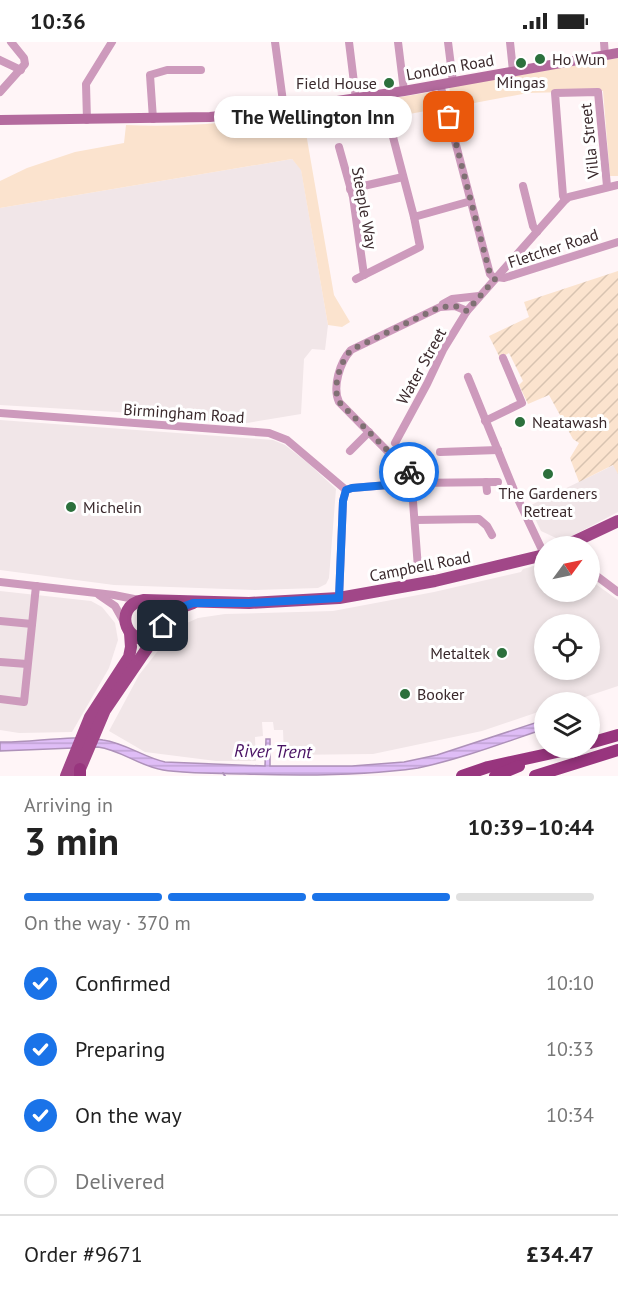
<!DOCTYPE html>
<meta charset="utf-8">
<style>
body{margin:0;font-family:"PT Sans",sans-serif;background:#f2f2f2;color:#222;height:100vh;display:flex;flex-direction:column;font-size:22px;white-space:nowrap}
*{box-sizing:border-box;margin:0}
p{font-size:20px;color:#767676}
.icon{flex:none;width:33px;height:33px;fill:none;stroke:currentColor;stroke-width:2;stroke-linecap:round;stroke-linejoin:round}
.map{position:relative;height:734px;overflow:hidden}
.side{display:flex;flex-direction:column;background:#fff;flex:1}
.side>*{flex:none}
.needle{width:39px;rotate:57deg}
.controls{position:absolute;left:534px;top:494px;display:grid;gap:12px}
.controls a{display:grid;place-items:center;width:66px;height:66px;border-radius:50%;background:#fff;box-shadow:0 3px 9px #0003;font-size:30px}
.pin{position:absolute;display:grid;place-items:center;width:51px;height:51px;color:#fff;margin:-26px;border-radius:12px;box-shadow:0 3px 9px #0006}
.courier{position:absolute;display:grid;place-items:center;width:60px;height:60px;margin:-30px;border:4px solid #1a73e8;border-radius:50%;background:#fff;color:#222;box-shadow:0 2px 8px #0007}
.bubble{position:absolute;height:42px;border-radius:21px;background:#fff;box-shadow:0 3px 9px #0003;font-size:20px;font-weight:800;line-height:42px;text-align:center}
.summary em{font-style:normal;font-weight:800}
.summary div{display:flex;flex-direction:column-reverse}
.summary{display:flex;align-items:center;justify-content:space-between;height:102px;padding:0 24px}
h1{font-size:39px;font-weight:800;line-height:45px}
.bar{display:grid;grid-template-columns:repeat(4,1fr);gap:9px 6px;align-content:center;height:72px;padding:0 24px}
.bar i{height:8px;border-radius:4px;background:#e0e0e0}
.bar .on{background:#1a73e8}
.bar p{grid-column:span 4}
.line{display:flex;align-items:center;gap:15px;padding:0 24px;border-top:2px solid #e0e0e0}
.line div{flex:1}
ol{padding:0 24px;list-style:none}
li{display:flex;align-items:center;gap:18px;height:66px}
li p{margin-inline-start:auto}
li .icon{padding:6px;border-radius:50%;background:#1a73e8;color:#fff;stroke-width:4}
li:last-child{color:#767676}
li i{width:33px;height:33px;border:3px solid #e0e0e0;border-radius:50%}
.status{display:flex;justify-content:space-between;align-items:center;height:42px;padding:0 30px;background:#fff;direction:ltr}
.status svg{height:16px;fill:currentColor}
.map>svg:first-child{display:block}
.built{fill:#f1e6e8;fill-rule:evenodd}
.park{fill:#fbe3ce}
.garden{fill:url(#garden-furrows)}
.water{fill:url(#water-rules);stroke:#ae91b9;stroke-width:1.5}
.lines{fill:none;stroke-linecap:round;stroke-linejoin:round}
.stream{stroke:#ae91b9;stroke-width:2}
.minor{stroke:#cd9abc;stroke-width:8}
.secondary{stroke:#b46b9e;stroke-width:10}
.primary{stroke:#a14788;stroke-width:12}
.trunk{stroke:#98357e;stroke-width:12}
.done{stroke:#7f7073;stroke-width:6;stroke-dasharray:0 10.8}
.route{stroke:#1a73e8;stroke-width:8}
.poi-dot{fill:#2c703c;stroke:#fff;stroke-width:2}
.labels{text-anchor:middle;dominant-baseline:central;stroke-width:6;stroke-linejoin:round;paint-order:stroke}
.poi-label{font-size:16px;fill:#3a292c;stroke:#fff;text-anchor:start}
.street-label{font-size:16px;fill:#3a292c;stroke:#fff}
.water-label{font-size:18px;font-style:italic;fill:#491264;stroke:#fff}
</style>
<div class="status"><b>10:36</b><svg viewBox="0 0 49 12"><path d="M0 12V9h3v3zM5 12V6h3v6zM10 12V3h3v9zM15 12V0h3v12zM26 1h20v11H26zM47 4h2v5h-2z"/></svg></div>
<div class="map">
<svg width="618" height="734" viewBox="0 0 618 734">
<defs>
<pattern id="garden-furrows" width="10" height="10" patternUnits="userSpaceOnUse" patternTransform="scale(1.5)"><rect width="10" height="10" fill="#fbe3ce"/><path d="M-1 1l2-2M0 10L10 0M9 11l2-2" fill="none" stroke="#d8c3b1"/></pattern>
<pattern id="water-rules" width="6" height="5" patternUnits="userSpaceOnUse" patternTransform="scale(1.5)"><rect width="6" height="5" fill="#dfbdf6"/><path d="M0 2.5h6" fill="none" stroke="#c0a2d3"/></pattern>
</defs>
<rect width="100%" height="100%" fill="#fff5f7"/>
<g class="built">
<polygon points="292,117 301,127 328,283 325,308 312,307 304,317 301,372 241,382 117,370 0,363 0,166"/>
<polygon points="0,378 273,398 285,403 308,421 336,447 329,536 326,542 318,546 255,548 114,543 0,528"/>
<polygon points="614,423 618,432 618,470 568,496 556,496 541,489 529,464"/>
<path d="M544,521v28h46v-11l28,20v86l-48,16h-26v8l-62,21 -109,23 -89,1 -1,-25h-9l-1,-8h-11l1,14 -8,1 1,24h-40l-71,-9 -36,-21 30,-56 25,-32 12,-15 22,-10 27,-4 108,-3 101,-19 87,-20 2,-3zM544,582h46v45h-46z"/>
<polygon points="0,549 91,559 102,565 115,581 118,598 109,626 72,690 19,691 0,688"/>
</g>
<g class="park">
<polygon points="618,16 618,134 610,134 603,49 528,51 453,65 449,45"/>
<path d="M437,49l5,17 -136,25 28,162 16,27 -8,5 -14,-2 -27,-155 -9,-11 -292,49v-27l27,-13 48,-16 49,-9 2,-18c104,5 209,-18 311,-34z"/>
</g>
<polygon class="garden" points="618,229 618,432 613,423 579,440 570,416 579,401 573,397 549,353 528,362 519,343 523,339 509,311 500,316 489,294 529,275 524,260"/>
<path class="water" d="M544,678v9c-41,14 -83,30 -126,39 -56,8 -116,8 -173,6 -27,-1 -56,0 -82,-4 -24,-4 -42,-20 -65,-23l-98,4v-9c32,1 73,-8 103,-2 22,3 40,17 62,22l100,4 1,-27h4v27h82l52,-4 33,-7z"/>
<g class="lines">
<polyline class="stream" points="223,731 225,734"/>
<g class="minor">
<polyline points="275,0 284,67"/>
<polyline points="349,0 356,57"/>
<polyline points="398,0 404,49"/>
<polyline points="448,0 453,40"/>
<polyline points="510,0 513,29"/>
<polyline points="604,0 605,14"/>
<polyline points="0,18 21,28"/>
<polyline points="440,42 490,232 495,237"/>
<polyline points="0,50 25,22 24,16 11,0"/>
<polyline points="153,77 150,33 167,28 201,28"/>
<polyline points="87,78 86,42 112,0"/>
<polyline points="339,105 353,155 364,233"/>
<polyline points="523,144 533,184 537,190"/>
<polyline points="350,147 403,135"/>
<polyline points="565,158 563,154 555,51 598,50 607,144"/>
<polyline points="414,175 471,159"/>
<polyline points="497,235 504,236 618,200"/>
<polyline points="356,237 420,205 414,175 393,95"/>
<polyline points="443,262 452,257 479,254"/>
<polyline points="468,335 516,453 544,512"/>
<polyline points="0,371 269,391 287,398 346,448"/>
<polyline points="485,379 522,361 503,316"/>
<polyline points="395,401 427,342 443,308 467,269 565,158 569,155 618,143"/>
<polyline points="350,409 369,390"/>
<polyline points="440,410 498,408"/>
<polyline points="486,440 487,449"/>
<polyline points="416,478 479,477 487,484 492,493"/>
<path d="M418,526l-7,-93 -72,-73c-7,-15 1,-40 12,-52l89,-43 15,-1 12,5"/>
<polyline points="590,529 618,550"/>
<polyline points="0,540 114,553 139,558"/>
<polyline points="99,553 115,564 124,580"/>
<polyline points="339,556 343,459 346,448 352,446 412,441 498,440"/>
<polyline points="0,579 32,582"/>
<polyline points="0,620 27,622"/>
<polyline points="0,657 24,660 36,544"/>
</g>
<polyline class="secondary" points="0,78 210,75 284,67 404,49 618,11"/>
<g class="primary">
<polyline points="565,504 618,479"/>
<polyline points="163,583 182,565 193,561"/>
<path d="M157,592c-28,20 -48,-28 -13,-34l105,3 90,-5 96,-17 109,-26"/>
<polyline points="66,734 90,675 129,615 131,605 130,591"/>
<path d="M77,734l28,-66 58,-85c0,-11 -2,-18 -13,-24"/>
</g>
<g class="trunk">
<polyline points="590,701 618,693"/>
<polyline points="80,727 80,734"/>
<polyline points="462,734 488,725 566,708"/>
<polyline points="495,734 519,724"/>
<polyline points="535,734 618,708"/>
</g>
</g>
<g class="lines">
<path class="done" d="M409,430l-70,-70c-7,-15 1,-40 12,-52l89,-43 15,-1 12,5 28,-32 -5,-5 -41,-157"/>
<polyline class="route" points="163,584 182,565 193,561 249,561 339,556 343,459 346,448 352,446 412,441 409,430"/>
</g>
<g class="poi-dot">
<circle cx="540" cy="17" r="6"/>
<circle cx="521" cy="21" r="6"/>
<circle cx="389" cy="41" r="6"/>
<circle cx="520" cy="380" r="6"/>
<circle cx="548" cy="432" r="6"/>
<circle cx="71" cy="465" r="6"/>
<circle cx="502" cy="611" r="6"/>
<circle cx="405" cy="652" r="6"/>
</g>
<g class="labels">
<g class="poi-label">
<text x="552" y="17">Ho Wun</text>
<text x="521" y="40" text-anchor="middle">Mingas</text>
<text x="377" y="41" text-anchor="end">Field House</text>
<text x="532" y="380">Neatawash</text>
<text x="548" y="451" text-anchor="middle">The Gardeners<tspan x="548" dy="18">Retreat</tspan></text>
<text x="83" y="465">Michelin</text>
<text x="490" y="611" text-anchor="end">Metaltek</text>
<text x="417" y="652">Booker</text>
</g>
<g class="street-label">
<text transform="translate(450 25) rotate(-10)">London Road</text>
<text transform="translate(589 99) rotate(-96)">Villa Street</text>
<text transform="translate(365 166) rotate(80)">Steeple Way</text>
<text transform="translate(553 206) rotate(-18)">Fletcher Road</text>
<text transform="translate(421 324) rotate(-61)">Water Street</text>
<text transform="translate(184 371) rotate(4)">Birmingham Road</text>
<text transform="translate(420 524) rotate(-11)">Campbell Road</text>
</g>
<g class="water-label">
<text transform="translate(273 709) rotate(1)">River Trent</text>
</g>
</g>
</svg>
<div class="controls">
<a><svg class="needle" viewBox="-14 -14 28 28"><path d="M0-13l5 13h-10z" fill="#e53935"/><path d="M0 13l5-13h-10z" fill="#767676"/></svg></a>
<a><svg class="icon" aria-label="locate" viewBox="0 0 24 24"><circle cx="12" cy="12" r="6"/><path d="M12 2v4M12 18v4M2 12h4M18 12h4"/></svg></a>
<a><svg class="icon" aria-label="layers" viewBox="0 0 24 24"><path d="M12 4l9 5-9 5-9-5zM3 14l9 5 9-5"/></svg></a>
</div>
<div class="pin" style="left:449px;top:75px;background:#ea580c"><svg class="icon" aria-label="bag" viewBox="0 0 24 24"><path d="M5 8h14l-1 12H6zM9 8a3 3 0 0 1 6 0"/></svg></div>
<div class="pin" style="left:163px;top:584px;background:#1f2937"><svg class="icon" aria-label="home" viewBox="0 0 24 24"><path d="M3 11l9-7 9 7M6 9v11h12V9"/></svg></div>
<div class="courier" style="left:409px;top:430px"><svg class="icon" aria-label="bike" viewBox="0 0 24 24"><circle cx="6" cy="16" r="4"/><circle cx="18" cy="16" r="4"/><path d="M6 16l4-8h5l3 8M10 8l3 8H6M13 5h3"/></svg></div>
<div class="bubble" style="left:214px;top:54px;width:198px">The Wellington Inn</div>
</div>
<section class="side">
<div class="summary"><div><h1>3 min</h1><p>Arriving in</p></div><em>10:39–10:44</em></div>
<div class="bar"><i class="on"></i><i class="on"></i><i class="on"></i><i></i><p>On the way · 370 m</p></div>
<ol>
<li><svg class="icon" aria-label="check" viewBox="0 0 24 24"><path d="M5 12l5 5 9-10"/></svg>Confirmed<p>10:10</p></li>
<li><svg class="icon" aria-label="check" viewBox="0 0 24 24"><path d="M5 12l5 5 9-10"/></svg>Preparing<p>10:33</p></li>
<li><svg class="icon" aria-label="check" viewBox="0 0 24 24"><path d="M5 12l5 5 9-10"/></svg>On the way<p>10:34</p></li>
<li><i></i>Delivered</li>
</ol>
<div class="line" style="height:78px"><div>Order #9671</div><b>£34.47</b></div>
</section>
